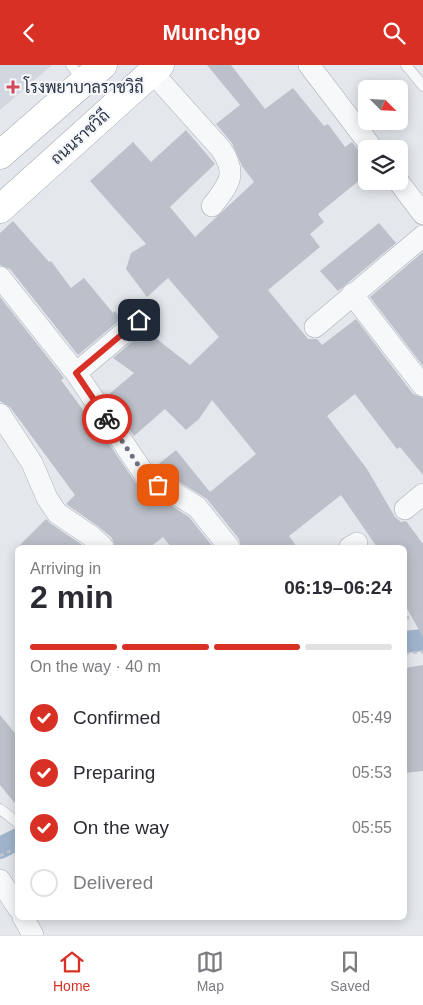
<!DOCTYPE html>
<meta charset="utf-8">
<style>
body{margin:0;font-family:Helvetica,Sarabun,sans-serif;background:#f2f2f3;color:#2b2b33;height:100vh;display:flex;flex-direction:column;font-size:19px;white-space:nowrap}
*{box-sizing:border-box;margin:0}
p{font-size:16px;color:#7c7c81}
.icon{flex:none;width:28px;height:28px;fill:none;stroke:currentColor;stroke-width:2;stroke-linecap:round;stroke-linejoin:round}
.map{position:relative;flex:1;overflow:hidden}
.drawer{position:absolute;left:15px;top:480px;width:392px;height:375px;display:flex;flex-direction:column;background:#fff;border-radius:8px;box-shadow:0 2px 12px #0003}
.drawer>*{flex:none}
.needle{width:32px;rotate:114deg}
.tools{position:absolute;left:358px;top:15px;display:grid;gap:10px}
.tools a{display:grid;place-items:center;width:50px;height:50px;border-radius:8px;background:#fff;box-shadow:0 2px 12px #0003;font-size:25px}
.pin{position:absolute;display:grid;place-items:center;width:42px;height:42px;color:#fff;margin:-21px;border-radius:10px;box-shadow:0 2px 8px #0006}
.courier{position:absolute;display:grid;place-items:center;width:50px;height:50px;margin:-25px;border:4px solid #d93025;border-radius:50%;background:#fff;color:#222;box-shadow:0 1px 6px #0007}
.head em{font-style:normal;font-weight:600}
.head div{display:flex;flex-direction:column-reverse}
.head{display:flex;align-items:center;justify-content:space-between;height:85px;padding:0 15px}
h1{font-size:32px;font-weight:600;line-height:38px}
.bar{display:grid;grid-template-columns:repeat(4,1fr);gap:8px 5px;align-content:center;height:60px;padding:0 15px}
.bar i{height:6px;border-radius:4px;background:#e1e1e2}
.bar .current{background:#d93025}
.bar p{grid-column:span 4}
ol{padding:0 15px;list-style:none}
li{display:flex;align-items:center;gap:15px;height:55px}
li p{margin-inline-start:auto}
li .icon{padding:5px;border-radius:50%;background:#d93025;color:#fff;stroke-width:4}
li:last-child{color:#7c7c81}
li i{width:28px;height:28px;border:2px solid #e1e1e2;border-radius:50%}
header{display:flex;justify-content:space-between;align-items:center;height:65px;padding:0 15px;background:#d93025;color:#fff;font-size:22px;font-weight:600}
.tabs{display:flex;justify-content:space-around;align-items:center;height:70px;border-top:1px solid #e1e1e2;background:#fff;font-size:14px;color:#7c7c81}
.tabs a{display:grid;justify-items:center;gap:2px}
.tabs .current{color:#d93025}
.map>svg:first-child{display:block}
.built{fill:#d2d6de}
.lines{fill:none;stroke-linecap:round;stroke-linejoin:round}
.canal{stroke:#9fb4cc;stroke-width:22}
.building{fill:#bbc0ca}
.service-casing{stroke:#a9aeb7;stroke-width:11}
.minor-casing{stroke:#a9aeb7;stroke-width:22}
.primary-casing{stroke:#a3abb8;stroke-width:29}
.path{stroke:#c2c5cb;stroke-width:3;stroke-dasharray:4 4;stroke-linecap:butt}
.service{stroke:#f7f8fa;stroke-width:10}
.minor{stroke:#f7f8fa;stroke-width:21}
.primary{stroke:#fff;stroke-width:28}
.done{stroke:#6c737f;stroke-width:5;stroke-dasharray:0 9}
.route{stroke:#d93025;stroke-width:6}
.poi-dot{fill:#d1495b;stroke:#f4f6f9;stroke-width:2}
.labels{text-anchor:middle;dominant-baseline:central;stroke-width:4.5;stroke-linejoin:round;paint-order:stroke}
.poi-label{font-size:16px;fill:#2b3445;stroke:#f4f6f9;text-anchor:start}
.street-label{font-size:16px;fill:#2b3445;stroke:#f4f6f9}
</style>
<header><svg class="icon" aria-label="back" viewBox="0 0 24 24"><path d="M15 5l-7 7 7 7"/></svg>Munchgo<svg class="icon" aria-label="search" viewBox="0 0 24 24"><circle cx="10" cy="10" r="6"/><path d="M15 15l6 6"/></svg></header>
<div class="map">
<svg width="423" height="870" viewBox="0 0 423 870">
<rect width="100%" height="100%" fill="#e4e7ec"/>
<polygon class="built" points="0,0 52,0 0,45"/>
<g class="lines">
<g class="canal">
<polyline points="405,577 423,575"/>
<polyline points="0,783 18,774"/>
</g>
</g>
<g class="building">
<polygon points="207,0 231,0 265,44 293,23 324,61 328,59 345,82 352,77 366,94 366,110 318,149 324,157 310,169 320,182 268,225 308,274 317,274 322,280 356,254 413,329 423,333 423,410 400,382 397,384 355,329 327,351 367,404 395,452 401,457 406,456 423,479 423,572 405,540 405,482 377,482 341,430 289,471 297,482 241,482 239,474 207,434 155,402 176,385 210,427 256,389 212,335 199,354 186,365 165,344 134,371 107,331 134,308 113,293 138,272 142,277 149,268 190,300 219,272 168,213 147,232 126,204 131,188 146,179 90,116 133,77 151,97 186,65 215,99 170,142 195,172 254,117 242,101 232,78 216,59 240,40"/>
<polygon points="13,156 49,197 51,196 71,223 84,213 113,248 115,246 121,254 78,290 10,204 0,200 0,168"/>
<polygon points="379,158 396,178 338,226 320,206"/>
<polygon points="423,187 423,301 370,232"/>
<polygon points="0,232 64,313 61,315 86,349 88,348 135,417 189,452 213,482 171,482 163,472 150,482 115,482 112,473 99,462 66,439 75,430 10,342 0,336"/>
<polygon points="46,454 50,458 85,482 18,482"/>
<polygon points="423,600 423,706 405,708 405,603"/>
<polygon points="0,650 18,672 18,742 0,720"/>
</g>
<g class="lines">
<g class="service-casing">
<g id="service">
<polyline points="71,0 83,16"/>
<polyline points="406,0 423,21"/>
<polyline points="0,744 18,758"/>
</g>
</g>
<g class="minor-casing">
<g id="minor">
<polyline points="309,0 373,84"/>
<path d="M152,7l69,77c17,25 8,35 -9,57"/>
<polyline points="398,116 423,149"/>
<polyline points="0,212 76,308 145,410 197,442 229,482"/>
<polyline points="352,229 423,321"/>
<polyline points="315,262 423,171"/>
<polyline points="76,308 139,255"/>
<polyline points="0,349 32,398 47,433 57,448 91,471 103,482"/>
<polyline points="405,444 423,429"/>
<polyline points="350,482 357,478"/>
<polyline points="0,815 18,843"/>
<polyline points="23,852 33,870"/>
</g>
</g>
<g class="primary-casing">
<g id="primary">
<polyline points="0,90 103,0"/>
<polyline points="0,144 160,0"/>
</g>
</g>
<g class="path">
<polyline points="405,553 423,551"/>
<polyline points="405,588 423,587"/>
<polyline points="0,791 18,782"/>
</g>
<use href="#service" class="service"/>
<use href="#minor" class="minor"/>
<use href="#primary" class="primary"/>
</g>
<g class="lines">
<polyline class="done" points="107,354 145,410 158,420"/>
<polyline class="route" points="107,354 76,308 139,255"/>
</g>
<path class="poi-dot" d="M10.5 14.5h5v5h5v5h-5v5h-5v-5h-5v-5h5z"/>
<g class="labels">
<g class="poi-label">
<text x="24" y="22">โรงพยาบาลราชวิถี</text>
</g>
<g class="street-label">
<text transform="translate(80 72) rotate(-42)">ถนนราชวิถี</text>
</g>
</g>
</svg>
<div class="tools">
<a><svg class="needle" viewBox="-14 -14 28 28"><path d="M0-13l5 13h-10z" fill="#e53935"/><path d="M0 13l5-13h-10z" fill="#7c7c81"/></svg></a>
<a><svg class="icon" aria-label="layers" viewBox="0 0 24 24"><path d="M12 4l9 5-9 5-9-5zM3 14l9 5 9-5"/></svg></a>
</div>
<div class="pin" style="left:158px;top:420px;background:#ea580c"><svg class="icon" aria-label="bag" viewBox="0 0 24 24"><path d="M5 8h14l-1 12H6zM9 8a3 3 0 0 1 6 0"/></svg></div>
<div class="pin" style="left:139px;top:255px;background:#1f2937"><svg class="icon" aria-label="home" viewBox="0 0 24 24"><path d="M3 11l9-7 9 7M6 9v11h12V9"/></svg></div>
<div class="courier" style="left:107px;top:354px"><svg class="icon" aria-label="bike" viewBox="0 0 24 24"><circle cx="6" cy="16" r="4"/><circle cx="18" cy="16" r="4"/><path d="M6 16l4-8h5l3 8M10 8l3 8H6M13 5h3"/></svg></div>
<section class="drawer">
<div class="head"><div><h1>2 min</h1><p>Arriving in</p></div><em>06:19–06:24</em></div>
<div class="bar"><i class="current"></i><i class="current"></i><i class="current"></i><i></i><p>On the way · 40 m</p></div>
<ol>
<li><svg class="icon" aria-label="check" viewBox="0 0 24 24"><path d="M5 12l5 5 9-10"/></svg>Confirmed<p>05:49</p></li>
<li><svg class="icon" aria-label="check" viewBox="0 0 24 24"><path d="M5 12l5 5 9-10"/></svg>Preparing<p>05:53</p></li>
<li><svg class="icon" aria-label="check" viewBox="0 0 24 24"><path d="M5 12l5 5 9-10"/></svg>On the way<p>05:55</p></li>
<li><i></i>Delivered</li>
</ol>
</section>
</div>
<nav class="tabs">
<a class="current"><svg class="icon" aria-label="home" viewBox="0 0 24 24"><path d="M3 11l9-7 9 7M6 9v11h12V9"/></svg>Home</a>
<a><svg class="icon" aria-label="map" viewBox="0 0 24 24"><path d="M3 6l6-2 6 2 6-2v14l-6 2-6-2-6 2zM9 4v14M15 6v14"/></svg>Map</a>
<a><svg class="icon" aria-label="saved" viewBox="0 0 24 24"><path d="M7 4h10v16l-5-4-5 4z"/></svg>Saved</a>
</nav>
